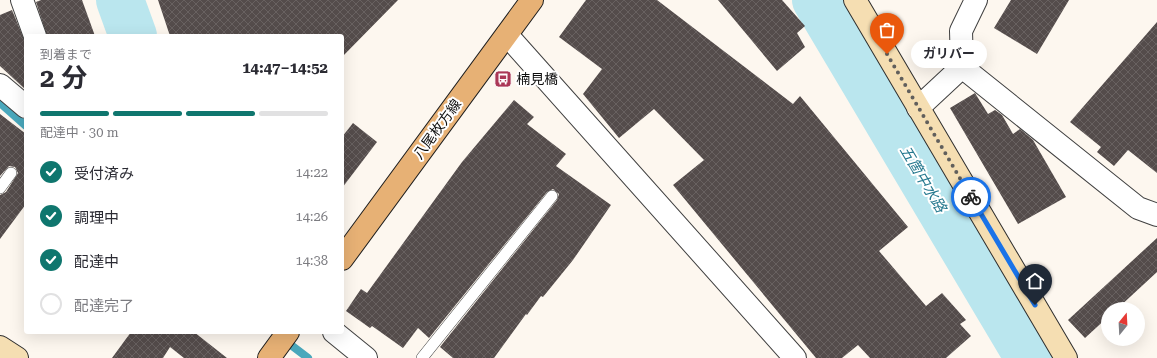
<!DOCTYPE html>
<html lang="ja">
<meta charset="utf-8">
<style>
body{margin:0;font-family:"Roboto Serif","Noto Sans JP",serif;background:#f2f2f3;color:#2b2b33;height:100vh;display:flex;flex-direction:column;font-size:15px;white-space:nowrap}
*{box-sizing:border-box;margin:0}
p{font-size:13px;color:#7c7c81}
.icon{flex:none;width:22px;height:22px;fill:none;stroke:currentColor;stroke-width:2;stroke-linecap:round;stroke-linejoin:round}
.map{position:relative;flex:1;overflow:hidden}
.side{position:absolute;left:24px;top:34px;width:320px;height:300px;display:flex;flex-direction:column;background:#fff;border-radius:4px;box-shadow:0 4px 16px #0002}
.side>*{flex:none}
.needle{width:26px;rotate:18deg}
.fabs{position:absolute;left:1101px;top:302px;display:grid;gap:8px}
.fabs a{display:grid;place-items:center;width:44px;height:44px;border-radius:50%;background:#fff;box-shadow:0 4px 16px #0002;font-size:20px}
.pin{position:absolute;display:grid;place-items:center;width:34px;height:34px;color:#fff;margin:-41px -17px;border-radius:50% 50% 50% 0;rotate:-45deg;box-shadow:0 0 4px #0007}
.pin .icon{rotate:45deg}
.courier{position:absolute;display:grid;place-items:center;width:40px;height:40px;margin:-20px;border:3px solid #1a73e8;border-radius:50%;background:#fff;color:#222;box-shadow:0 1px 5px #0007}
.bubble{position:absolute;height:28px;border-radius:14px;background:#fff;box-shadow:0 4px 16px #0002;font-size:13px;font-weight:700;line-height:28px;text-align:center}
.headline em{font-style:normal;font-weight:700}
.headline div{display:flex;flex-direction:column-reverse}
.headline{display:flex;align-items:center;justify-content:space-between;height:68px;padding:0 16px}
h1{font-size:26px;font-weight:700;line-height:30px}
.bar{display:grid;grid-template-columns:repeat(4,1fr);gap:6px 4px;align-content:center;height:48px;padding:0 16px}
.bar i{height:5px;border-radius:3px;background:#e1e1e2}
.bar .active{background:#0f766e}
.bar p{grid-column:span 4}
ol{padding:0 16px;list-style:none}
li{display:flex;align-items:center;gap:12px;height:44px}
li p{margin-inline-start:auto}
li .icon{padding:4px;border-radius:50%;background:#0f766e;color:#fff;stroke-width:4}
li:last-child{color:#7c7c81}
li i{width:22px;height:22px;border:2px solid #e1e1e2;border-radius:50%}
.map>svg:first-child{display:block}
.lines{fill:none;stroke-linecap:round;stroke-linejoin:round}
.stream{stroke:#4aa8bc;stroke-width:8}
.river{stroke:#bae6ee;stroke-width:48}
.building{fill:url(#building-cross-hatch)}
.lane-casing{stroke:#404040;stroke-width:12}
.street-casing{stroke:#404040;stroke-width:24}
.secondary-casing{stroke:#2f2f2f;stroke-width:24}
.primary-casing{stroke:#1e1e1e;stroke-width:24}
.lane{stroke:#fff;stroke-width:11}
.street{stroke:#fff;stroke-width:22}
.secondary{stroke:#f5deb2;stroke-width:22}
.primary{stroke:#e7b175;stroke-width:22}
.done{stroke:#615f5c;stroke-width:4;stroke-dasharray:0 7.2}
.route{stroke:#1a73e8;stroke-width:5}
.labels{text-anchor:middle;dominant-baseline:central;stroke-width:4;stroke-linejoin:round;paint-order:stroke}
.poi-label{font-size:14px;fill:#0d0d0d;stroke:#fff;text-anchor:start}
.street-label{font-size:14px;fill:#0d0d0d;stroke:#fff}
.water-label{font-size:15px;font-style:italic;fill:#26798f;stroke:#fff}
</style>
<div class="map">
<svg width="1157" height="358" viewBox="0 0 1157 358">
<defs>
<pattern id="building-cross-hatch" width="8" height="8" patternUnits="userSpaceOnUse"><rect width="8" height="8" fill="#544c4b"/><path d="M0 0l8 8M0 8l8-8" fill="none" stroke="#686160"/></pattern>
</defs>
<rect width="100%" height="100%" fill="#fdf7ef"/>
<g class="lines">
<g class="stream">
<polyline points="0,103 26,126"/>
<polyline points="283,339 308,358"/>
</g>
<g class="river">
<polyline points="120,0 133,36"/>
<polyline points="816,0 1029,358"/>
</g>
</g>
<g class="building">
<polygon points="41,0 82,0 95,36 47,36 36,2"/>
<polygon points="158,0 398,0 342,57 342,36 170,36"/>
<polygon points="586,0 657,0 793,104 800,96 908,227 879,251 926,306 942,293 966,320 960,324 971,336 946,358 870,358 858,345 842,358 816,358 673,185 704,160 654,109 619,138 583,94 602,69 559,37"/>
<polygon points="718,0 782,0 805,26 797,33 805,47 777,71"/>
<polygon points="1011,0 1069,0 1037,54 994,28"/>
<polygon points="12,10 26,44 26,90 0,66 0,15"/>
<polygon points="1157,22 1157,173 1128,150 1114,166 1097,152 1101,147 1070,122"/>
<polygon points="975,93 988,114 995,110 1002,115 1013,134 1020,129 1033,140 1066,197 1018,224 950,108"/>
<polygon points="514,100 534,117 527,124 566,154 556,166 611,205 573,260 543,297 541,296 527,315 526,314 494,358 453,358 440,347 557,200 559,194 553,189 547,192 429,338 418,328 403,348 372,326 370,328 346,311 361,289 367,293 462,162"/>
<polygon points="0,114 26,134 26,204 0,239 0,195 6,192 18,173 15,167 9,166 0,176"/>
<polygon points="353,123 377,142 342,188 342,137"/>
<polygon points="1157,238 1157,272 1117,309 1108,309 1108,317 1085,338 1068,320"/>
<polygon points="131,332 194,332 227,358 184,358 170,347 163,358 112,358"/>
</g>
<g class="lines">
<g class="lane-casing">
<g id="lane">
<polyline points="0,188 11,173"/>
<polyline points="422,358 552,196"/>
</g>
</g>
<g class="street-casing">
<g id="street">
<polyline points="22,0 35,36"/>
<polyline points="507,35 795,358"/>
<polyline points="962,67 961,31 976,0"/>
<polyline points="0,85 26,107"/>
<polyline points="918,108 962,67 1138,208 1157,215"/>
<polyline points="334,332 366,358"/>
</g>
</g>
<g class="secondary-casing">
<g id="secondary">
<polyline points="855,0 1066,358"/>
<polyline points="0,347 17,358"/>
</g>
</g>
<g class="primary-casing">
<g id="primary">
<polyline points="342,259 532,0"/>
<polyline points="269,358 288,332"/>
</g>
</g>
<use href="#lane" class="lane"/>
<use href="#street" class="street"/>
<use href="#secondary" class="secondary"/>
<use href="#primary" class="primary"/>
</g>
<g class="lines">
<polyline class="done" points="887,54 971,197"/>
<polyline class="route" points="971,197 1035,305"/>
</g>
<defs>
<g id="bus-square" transform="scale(0.9)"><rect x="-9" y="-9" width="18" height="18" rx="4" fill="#ab3757" stroke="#fff"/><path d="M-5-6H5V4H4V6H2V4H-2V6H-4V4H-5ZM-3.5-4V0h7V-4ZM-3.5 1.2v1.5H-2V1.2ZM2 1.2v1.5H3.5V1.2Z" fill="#fff"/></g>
</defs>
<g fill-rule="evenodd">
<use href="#bus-square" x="503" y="79"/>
</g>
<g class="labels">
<g class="poi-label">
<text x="516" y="79">楠見橋</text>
</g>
<g class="street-label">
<text transform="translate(437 129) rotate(-54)">八尾枚方線</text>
</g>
<g class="water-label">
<text transform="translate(923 179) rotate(59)">五箇中水路</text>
</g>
</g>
</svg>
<div class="fabs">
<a><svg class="needle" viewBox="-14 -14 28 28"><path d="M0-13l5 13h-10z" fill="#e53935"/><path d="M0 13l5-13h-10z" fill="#7c7c81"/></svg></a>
</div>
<div class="pin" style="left:887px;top:54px;background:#ea580c"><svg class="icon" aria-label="bag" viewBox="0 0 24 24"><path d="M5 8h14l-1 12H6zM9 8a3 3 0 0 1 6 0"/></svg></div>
<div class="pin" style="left:1035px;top:305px;background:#1f2937"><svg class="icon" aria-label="home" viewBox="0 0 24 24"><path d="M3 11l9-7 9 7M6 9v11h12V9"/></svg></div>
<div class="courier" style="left:971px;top:197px"><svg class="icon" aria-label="bike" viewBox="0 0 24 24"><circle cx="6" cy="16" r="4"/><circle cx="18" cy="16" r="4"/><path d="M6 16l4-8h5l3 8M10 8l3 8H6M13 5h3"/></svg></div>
<div class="bubble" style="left:911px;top:40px;width:76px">ガリバー</div>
<section class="side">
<div class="headline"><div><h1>2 分</h1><p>到着まで</p></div><em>14:47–14:52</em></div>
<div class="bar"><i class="active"></i><i class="active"></i><i class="active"></i><i></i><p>配達中 · 30 m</p></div>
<ol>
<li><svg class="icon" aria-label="check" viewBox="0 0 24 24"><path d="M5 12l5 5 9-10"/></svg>受付済み<p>14:22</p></li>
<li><svg class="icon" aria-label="check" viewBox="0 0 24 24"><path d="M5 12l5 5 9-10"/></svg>調理中<p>14:26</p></li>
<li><svg class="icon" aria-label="check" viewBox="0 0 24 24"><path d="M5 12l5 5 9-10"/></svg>配達中<p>14:38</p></li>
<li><i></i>配達完了</li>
</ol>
</section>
</div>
